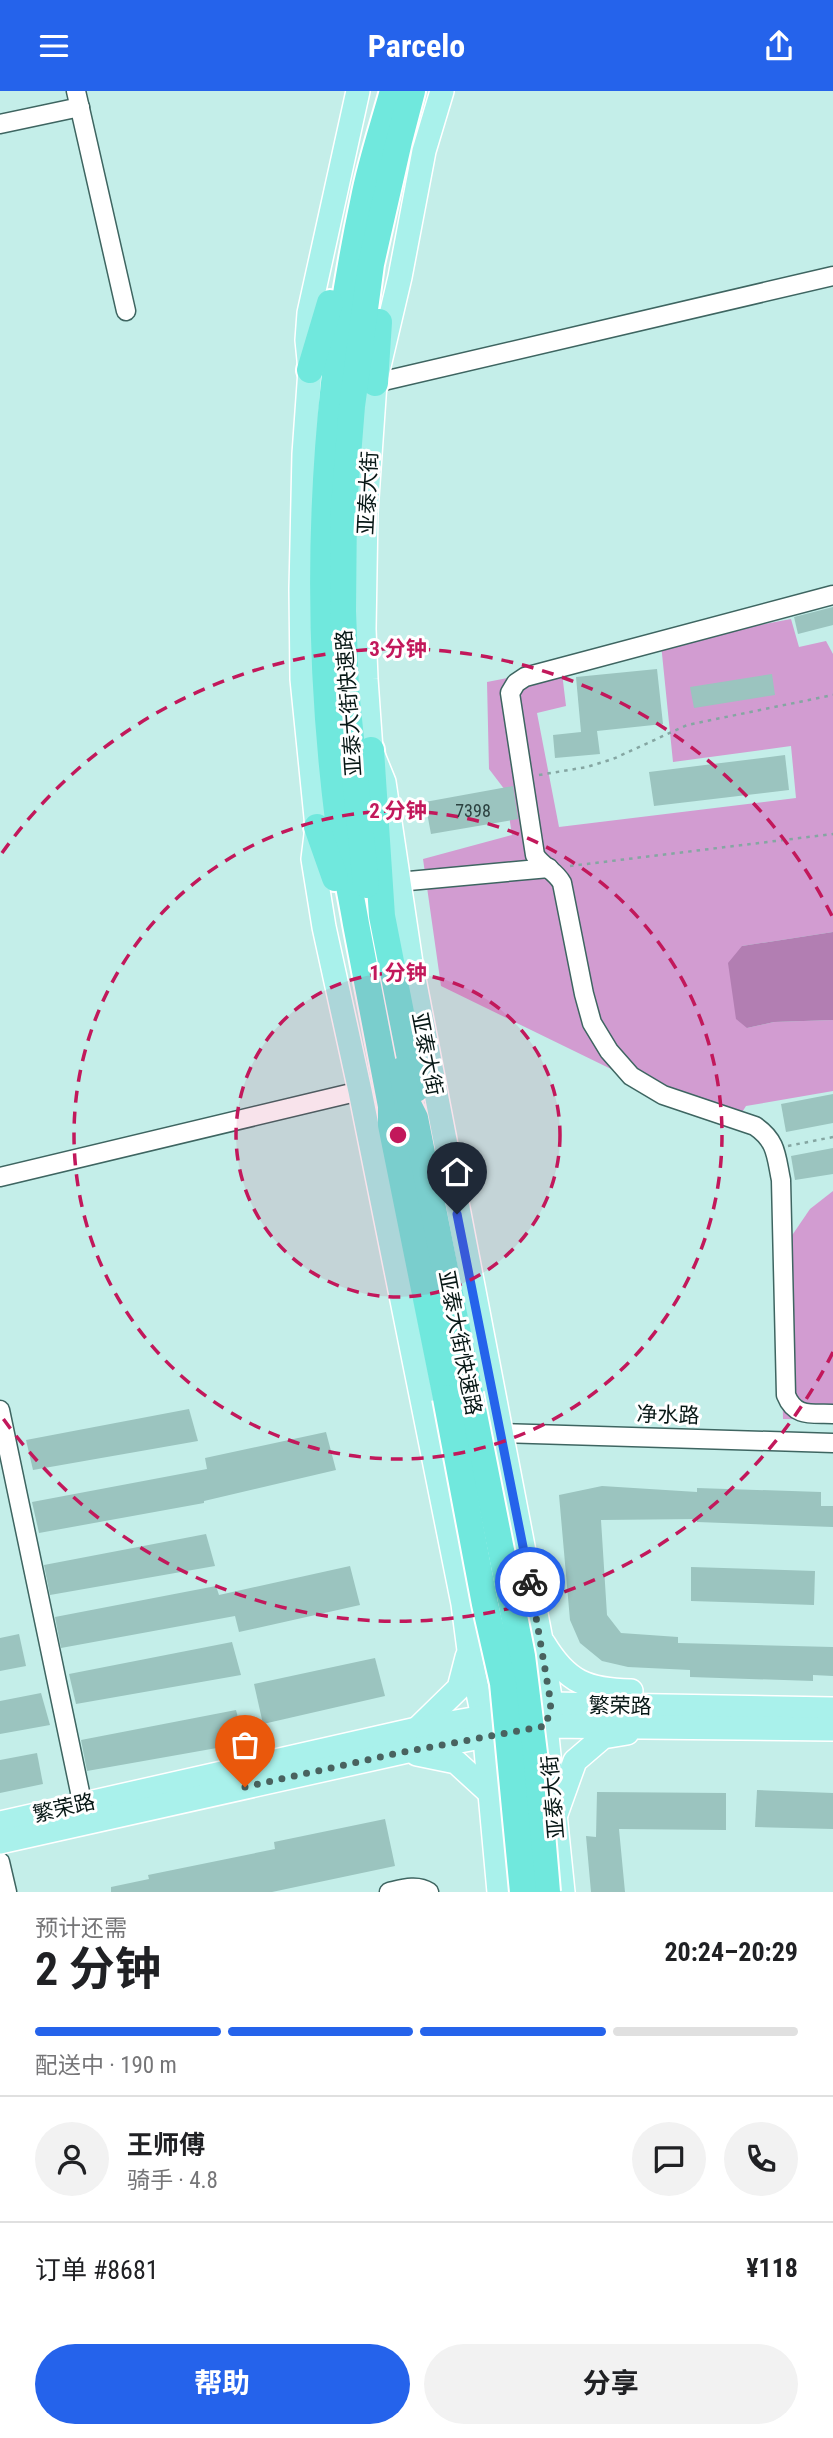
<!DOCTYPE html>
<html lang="zh">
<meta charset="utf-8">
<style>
body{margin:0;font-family:"Roboto Condensed","Noto Sans SC",sans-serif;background:#f2f2f2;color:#202124;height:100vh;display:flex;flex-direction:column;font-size:26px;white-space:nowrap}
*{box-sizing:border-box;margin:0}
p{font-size:23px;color:#757577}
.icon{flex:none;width:38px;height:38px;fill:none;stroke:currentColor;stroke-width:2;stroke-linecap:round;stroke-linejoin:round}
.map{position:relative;height:1801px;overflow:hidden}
.sheet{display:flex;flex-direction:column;background:#fff;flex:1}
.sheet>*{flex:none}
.pin{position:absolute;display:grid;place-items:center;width:60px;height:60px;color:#fff;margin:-72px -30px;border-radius:50% 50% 50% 0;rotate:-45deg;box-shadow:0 0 7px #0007}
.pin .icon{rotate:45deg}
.courier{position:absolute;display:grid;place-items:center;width:70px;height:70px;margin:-35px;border:5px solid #2563eb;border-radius:50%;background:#fff;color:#222;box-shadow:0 2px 9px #0007}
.summary em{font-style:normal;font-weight:700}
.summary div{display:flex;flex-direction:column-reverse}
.summary{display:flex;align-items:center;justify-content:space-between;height:119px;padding:0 35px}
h1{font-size:46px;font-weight:700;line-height:52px}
.bar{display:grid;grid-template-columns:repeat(4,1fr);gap:10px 7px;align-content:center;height:84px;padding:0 35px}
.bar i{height:9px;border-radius:5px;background:#e0e0e0}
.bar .selected{background:#2563eb}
.bar p{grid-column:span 4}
.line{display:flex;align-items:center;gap:18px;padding:0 35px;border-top:2px solid #e0e0e0}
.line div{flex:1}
.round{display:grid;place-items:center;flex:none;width:74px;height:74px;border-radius:37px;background:#f2f2f2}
.button{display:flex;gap:14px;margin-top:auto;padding:14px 35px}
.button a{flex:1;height:80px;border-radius:42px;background:#2563eb;color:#fff;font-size:28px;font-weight:700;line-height:80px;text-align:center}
.button a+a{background:#f2f2f2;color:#202124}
header{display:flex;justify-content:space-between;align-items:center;height:91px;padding:0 35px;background:#2563eb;color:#fff;font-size:32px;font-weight:700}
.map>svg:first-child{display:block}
.forest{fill:#d29cd1}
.water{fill:#b27eb2}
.building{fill:#9bc4bf}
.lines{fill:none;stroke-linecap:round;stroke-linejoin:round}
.minor-casing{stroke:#3e6561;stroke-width:21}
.major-casing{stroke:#fff;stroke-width:26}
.highway-casing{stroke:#fff;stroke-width:30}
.path{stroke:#85a6a2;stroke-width:2.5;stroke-dasharray:3.5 5;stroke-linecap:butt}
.minor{stroke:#fff;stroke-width:18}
.major{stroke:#a9f1eb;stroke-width:23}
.highway{stroke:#70e8dd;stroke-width:26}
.highway-bridge-casing{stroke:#fff;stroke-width:30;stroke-linecap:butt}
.highway-bridge{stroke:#70e8dd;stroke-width:26}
.done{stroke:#49625f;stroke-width:7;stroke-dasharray:0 12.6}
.route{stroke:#2563eb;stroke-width:9}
.ring{fill:none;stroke:#c2185b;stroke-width:3.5;stroke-dasharray:12 9}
.labels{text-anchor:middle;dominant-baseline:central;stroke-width:6;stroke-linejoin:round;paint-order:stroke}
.number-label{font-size:18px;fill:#2c4240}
.street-label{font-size:21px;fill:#071715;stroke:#fff}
.centre{fill:#c2185b;stroke:#fff;stroke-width:3.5}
.ring-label{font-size:21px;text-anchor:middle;font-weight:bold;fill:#c2185b;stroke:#fff;stroke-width:6;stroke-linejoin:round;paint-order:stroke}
</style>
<header><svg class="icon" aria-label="menu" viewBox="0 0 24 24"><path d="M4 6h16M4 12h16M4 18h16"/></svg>Parcelo<svg class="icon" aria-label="share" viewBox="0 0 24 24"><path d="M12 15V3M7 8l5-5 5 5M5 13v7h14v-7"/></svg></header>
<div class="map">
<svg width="833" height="1801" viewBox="0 0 833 1801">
<rect width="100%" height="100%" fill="#c4eee9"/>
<g class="forest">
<polygon points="791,528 799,556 826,550 833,563 833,841 742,855 747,937 774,931 833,929 833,1000 746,1015 732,1037 441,895 423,768 512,744 505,699 489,678 487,591 554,578 562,582 566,615 537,622 559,736 796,707 791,655 673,671 661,553"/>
<polygon points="833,1100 833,1329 783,1328 780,1162 810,1118"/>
</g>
<polygon class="water" points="833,841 833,929 774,931 747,937 736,928 728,872 742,855"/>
<g class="building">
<polygon points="833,516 833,534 798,543 794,526"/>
<polygon points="657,578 663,633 597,640 600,663 555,667 553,644 581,641 576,586"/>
<polygon points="772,583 775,604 694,617 690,596"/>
<polygon points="785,664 789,699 654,715 649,681"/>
<polygon points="513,695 518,728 431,743 425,711"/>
<polygon points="833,1003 833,1032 786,1041 781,1013"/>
<polygon points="833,1057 833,1083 795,1089 791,1065"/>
<polygon points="189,1318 198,1350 33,1379 26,1349"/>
<polygon points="326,1341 336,1379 204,1410 204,1412 39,1442 32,1411 207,1378 205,1367"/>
<polygon points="602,1395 697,1401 697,1397 821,1401 821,1415 833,1415 833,1436 697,1431 697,1428 601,1429 607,1524 621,1542 678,1546 678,1552 833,1556 833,1585 813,1584 813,1590 690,1586 690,1579 628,1576 602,1570 580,1552 570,1529 559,1404"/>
<polygon points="206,1443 215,1475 50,1504 44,1474"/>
<polygon points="350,1475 360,1514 239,1541 235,1525 61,1557 55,1526 216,1495 219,1504"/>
<polygon points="691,1476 815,1480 814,1514 691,1510"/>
<polygon points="19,1543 26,1575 0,1580 0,1547"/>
<polygon points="232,1551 241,1584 76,1613 69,1583"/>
<polygon points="375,1567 385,1605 263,1633 254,1593"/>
<polygon points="41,1602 50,1634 0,1643 0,1610"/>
<polygon points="236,1619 245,1652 87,1680 81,1649"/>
<polygon points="37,1662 43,1693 0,1702 0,1669"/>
<polygon points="757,1699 833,1702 833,1738 755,1736"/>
<polygon points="597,1701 726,1702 726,1739 619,1738 625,1801 591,1801 586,1745 596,1746"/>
<polygon points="385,1728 395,1775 272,1801 111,1801 111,1796 149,1788 148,1784 275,1758 274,1751"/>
</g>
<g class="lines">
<g class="minor-casing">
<g id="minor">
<polyline points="76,0 126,220"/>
<polyline points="0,33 80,16"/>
<polyline points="375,292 833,185"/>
<path d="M833,504l-308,82 -9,6 -6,10 25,162c7,12 20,15 27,28l22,111 8,29 17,28 22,25 32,19 92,31c22,15 21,30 26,54l5,215c9,23 26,18 47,19"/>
<polyline points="398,791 549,777"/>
<polyline points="0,1086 360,1000"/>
<polyline points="0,1319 85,1725"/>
<polyline points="502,1342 833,1352"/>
<polyline points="0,1771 7,1801"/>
<path d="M389,1801c13,-3 28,-8 40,0"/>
</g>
</g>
<g class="major-casing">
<g id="major">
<polyline points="358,0 309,222 307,249 310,279 304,363 301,498 302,588 317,736 313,768 324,836 360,1000 463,1513 469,1559 483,1626 499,1801"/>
<polyline points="442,0 424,60 400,186 375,292 366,421 364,538 366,588 371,659 384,691 411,872 541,1549 551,1613 546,1635 563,1801"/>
<path d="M544,1553c23,38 43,46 87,47"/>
<polyline points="539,1616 551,1613 833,1618"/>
<polyline points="533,1637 546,1635 833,1638"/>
<polyline points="417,1638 459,1597 467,1566"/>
<polyline points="417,1663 456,1671 491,1703"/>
<polyline points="556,1723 575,1670 603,1646 627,1642"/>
<polyline points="0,1732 417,1638 495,1624"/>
<polyline points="0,1751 403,1661 496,1643"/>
</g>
</g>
<g class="highway-casing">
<g id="highway">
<path d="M393,0c-10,36 -22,71 -29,107 -44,205 -52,414 -26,622 4,34 12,69 18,104 12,61 23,121 35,182v19l55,273"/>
<polyline points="310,279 330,212"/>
<polyline points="375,292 379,231"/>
<polyline points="371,659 382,825 416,998"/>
<polyline points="317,736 335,787"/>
<polyline points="366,794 346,599 343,520 344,415 352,315 371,173 399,50 412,0"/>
<polyline points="402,979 408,1013 415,1027 470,1303"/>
</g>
</g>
<g class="path">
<polyline points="539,684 587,676 613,668 687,634 833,604"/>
<polyline points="570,775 833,743"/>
<polyline points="788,1055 833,1046"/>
</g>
<use href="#minor" class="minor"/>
<use href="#major" class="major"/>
<use href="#highway" class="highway"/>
<g class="highway-bridge-casing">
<g id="highway-bridge">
<polyline points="470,1303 522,1565 538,1695 547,1801"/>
<polyline points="446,1307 485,1513 503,1592 523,1801"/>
</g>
</g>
<use href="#highway-bridge" class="highway-bridge"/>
</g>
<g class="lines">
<polyline class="done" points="245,1696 403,1661 546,1635 551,1613 530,1491"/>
<polyline class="route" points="457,1123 530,1491"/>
</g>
<circle cx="398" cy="1044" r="162" fill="#c2185b" fill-opacity=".12"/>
<g class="ring">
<circle cx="398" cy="1044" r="162"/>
<circle cx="398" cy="1044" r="324"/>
<path d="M833 1261A486 486 0 0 1 2 1326M2 762A486 486 0 0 1 833 827"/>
</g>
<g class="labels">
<g class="number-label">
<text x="473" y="719">7398</text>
</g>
<g class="street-label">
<text transform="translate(368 402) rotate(-87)">亚泰大街</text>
<text transform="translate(349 612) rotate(-94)">亚泰大街快速路</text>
<text transform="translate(427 963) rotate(79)">亚泰大街</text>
<text transform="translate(460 1252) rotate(79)">亚泰大街快速路</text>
<text transform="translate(668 1324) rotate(2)">净水路</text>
<text transform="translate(620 1615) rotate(1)">繁荣路</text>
<text transform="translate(553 1706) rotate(-95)">亚泰大街</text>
<text transform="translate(64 1717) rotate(-13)">繁荣路</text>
</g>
</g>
<circle cx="398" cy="1044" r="10" class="centre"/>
<g class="ring-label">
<text x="398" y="565">3 分钟</text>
<text x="398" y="727">2 分钟</text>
<text x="398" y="889">1 分钟</text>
</g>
</svg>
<div class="pin" style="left:245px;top:1696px;background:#ea580c"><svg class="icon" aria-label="bag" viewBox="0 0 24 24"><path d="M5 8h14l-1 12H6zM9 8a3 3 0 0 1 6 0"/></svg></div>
<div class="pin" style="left:457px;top:1123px;background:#1f2937"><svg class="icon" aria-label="home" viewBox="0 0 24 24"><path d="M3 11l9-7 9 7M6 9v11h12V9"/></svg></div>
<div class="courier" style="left:530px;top:1491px"><svg class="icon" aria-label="bike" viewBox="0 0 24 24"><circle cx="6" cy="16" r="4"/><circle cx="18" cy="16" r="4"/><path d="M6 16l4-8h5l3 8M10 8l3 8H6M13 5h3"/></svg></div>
</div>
<section class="sheet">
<div class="summary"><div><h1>2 分钟</h1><p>预计还需</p></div><em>20:24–20:29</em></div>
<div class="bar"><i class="selected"></i><i class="selected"></i><i class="selected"></i><i></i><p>配送中 · 190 m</p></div>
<div class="line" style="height:126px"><a class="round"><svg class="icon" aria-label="person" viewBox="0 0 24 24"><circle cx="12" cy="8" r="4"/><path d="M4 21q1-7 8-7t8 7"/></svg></a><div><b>王师傅</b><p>骑手 · 4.8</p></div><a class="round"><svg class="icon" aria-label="chat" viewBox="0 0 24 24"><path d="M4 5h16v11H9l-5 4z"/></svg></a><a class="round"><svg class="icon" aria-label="phone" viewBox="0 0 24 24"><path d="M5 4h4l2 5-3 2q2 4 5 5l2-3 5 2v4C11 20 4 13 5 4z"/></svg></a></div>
<div class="line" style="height:91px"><div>订单 #8681</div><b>¥118</b></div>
<div class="button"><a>帮助</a><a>分享</a></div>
</section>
